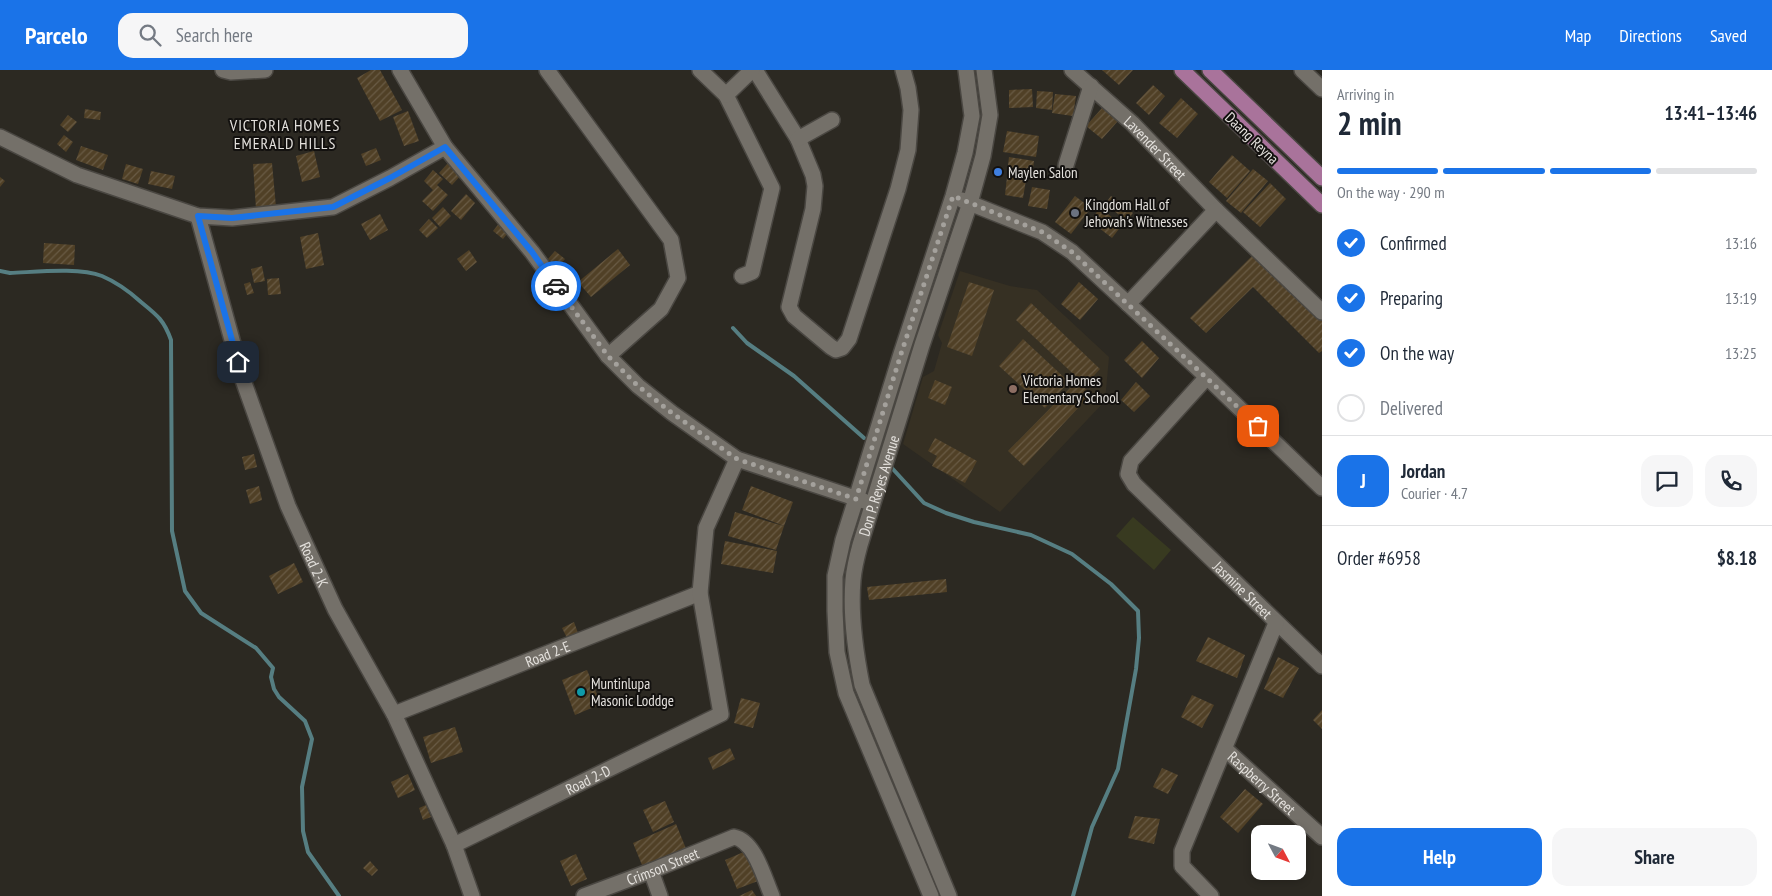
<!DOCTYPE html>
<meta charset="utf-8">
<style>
body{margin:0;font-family:"PT Sans Narrow",sans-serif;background:#f6f6f7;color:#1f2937;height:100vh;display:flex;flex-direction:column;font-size:19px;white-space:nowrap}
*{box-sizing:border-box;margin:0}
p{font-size:16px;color:#747a83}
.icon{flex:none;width:28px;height:28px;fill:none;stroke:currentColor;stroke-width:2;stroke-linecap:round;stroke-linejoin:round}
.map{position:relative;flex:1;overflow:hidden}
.panel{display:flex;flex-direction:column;background:#fff;width:450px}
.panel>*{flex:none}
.needle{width:32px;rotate:131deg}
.tools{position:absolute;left:1251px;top:755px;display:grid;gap:10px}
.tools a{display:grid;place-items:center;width:55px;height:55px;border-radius:10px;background:#fff;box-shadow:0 2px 8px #0003;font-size:25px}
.pin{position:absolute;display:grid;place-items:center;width:42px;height:42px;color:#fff;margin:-21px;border-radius:10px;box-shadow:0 2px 8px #0006}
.courier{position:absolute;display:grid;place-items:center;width:50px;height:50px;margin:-25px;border:4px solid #1a73e8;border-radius:50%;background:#fff;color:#222;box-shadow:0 1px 6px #0007}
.headline em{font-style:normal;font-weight:700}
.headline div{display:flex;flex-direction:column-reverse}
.headline{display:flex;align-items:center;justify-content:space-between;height:85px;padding:0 15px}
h1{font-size:32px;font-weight:700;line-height:38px}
.bar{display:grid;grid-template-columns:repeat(4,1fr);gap:8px 5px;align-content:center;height:60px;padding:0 15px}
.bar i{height:6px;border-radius:4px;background:#e0e1e3}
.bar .current{background:#1a73e8}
.bar p{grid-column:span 4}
.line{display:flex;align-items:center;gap:12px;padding:0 15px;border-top:1px solid #e0e1e3}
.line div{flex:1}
.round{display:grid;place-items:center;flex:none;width:52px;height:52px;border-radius:15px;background:#f6f6f7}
ol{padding:0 15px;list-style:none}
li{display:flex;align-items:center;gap:15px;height:55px}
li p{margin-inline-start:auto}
li .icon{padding:5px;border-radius:50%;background:#1a73e8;color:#fff;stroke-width:4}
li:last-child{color:#747a83}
li i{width:28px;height:28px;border:2px solid #e0e1e3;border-radius:50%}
.cta{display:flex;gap:10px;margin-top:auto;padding:10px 15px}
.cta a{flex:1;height:58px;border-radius:15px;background:#1a73e8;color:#fff;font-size:20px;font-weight:700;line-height:58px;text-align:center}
.cta a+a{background:#f6f6f7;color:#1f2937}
header{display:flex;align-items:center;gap:30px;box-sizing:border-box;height:70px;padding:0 25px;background:#1a73e8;color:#fff}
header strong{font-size:24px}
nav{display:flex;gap:28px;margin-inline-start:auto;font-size:18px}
.search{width:350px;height:45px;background:#f6f6f7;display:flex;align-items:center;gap:12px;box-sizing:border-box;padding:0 18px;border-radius:15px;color:#747a83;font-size:19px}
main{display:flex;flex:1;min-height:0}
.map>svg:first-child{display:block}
.built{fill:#363023}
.green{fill:#383a20}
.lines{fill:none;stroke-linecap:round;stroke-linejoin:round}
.stream{stroke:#567e82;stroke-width:4}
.building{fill:url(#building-hatch)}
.minor-casing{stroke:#4a4742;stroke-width:18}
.major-casing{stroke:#4a4742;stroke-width:18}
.minor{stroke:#747069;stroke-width:15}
.major{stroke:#a9739b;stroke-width:15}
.done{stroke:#a4a19c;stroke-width:5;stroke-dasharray:0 9}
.route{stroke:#1a73e8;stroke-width:6}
.shop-dot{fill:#3f7fe0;stroke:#13110f;stroke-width:2}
.worship-dot{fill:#6b7280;stroke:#13110f;stroke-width:2}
.education-dot{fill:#8d6e63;stroke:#13110f;stroke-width:2}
.culture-dot{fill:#0f9aa8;stroke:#13110f;stroke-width:2}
.labels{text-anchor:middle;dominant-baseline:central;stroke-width:4;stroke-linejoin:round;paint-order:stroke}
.street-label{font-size:15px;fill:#e4e1dd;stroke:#13110f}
.poi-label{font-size:15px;fill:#e4e1dd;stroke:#13110f;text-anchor:start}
.neighbourhood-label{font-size:16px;letter-spacing:1px;fill:#e4e1dd;stroke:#13110f}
</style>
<header>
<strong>Parcelo</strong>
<div class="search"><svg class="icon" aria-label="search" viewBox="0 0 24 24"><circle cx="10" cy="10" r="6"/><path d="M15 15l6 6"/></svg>Search here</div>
<nav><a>Map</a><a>Directions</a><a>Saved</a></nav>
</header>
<main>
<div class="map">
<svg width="1322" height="826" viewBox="0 0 1322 826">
<defs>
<pattern id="building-hatch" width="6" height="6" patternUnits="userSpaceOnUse" patternTransform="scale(1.25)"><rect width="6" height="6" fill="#504026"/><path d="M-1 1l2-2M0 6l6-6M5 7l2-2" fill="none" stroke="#695b45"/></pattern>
</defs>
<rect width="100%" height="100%" fill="#2c2922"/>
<polygon class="built" points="960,201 1010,216 1037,220 1109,287 1105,331 1000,442 903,374 923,307 934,301 942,273 938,265"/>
<polygon class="green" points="1133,447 1171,480 1154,500 1116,466"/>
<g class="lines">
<g class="stream">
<path d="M0,201l10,2c26,-1 69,-6 92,3 14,6 28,16 39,26 16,13 23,18 30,38l1,191 13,60 16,22 55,35 17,20 -2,9 3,12 5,8 26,24 7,18 -10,48 1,44 5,21 31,44"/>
<polyline points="733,258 747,273 794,306 864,368"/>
<polyline points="891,397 924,433 946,443 974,452 1031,465 1072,484 1111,514 1138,541 1139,568 1136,599 1118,699 1092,757 1073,826"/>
</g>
</g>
<g class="building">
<polygon points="371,0 380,0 402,40 380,51 357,8"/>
<polygon points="1102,0 1133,0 1119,15"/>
<polygon points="1153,15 1165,26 1149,45 1136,33"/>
<polygon points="1032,19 1033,37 1009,38 1009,20"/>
<polygon points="1037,21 1053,22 1052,40 1036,38"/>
<polygon points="1055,24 1076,26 1073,46 1052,43"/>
<polygon points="1181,28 1198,44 1177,68 1159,53"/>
<polygon points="1102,38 1118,51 1102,69 1086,56"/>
<polygon points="85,39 101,42 100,50 84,48"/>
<polygon points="408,41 419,71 404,76 393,47"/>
<polygon points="68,45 77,52 68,62 60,55"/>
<polygon points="1007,61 1039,66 1036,87 1003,82"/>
<polygon points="64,65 73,72 66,82 57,74"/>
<polygon points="81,76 108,85 103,100 76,90"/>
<polygon points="376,78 381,90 366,96 361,84"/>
<polygon points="314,81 320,107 302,112 296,86"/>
<polygon points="1232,85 1250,101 1227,128 1209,112"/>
<polygon points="1009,87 1034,91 1032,106 1007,103"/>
<polygon points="449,92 462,104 452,115 439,103"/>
<polygon points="272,93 276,137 256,139 253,94"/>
<polygon points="126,94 143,99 138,114 122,109"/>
<polygon points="1253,99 1268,111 1241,143 1226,131"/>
<polygon points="433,100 443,109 437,115 448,125 433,141 422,131 433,120 424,111"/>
<polygon points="151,101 175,106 172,119 148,114"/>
<polygon points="0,107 5,111 0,117"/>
<polygon points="1007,107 1026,110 1023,128 1005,125"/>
<polygon points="1270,113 1286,129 1260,157 1243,142"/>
<polygon points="1032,117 1050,120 1047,139 1028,136"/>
<polygon points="466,124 475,133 461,150 451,141"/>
<polygon points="1075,126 1091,138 1071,164 1055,152"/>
<polygon points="1111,126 1133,143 1127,151 1105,134"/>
<polygon points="443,137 451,146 440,157 432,148"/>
<polygon points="1100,138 1122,155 1112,168 1090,151"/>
<polygon points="380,144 388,160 370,170 361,154"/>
<polygon points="429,149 438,158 427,168 419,160"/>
<polygon points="501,151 511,159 503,169 493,161"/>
<polygon points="318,163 324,195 306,199 300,167"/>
<polygon points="44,173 75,175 74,195 43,193"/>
<polygon points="618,179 630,195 591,227 578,212"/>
<polygon points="469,180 477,192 466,201 457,189"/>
<polygon points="555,181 565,189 557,198 548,189"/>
<polygon points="1253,185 1322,251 1322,281 1319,283 1253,217 1206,263 1190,248"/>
<polygon points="262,196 265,211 254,213 251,199"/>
<polygon points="279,208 281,224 268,225 267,209"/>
<polygon points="250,212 254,223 247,225 244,214"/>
<polygon points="969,212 994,220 972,286 947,277"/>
<polygon points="1079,212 1098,229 1080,250 1061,234"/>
<polygon points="1031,233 1100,299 1085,315 1016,250"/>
<polygon points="1023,269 1069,312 1045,338 999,296"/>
<polygon points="1142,271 1159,288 1142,308 1124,290"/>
<polygon points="935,310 952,317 945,335 928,328"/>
<polygon points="1077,311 1091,324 1024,396 1008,381"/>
<polygon points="1136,312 1150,326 1134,342 1121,330"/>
<polygon points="935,368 977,391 965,413 932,396 937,386 928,381"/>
<polygon points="254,384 257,397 245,400 242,387"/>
<polygon points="259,416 262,430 250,434 246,420"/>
<polygon points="751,416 793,432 784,456 742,440"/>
<polygon points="735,442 784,456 776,480 728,466"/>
<polygon points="725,471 777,481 773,503 721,494"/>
<polygon points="294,493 303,512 278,524 269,506"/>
<polygon points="946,509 947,522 869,530 867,517"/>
<polygon points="574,552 578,563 567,568 562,558"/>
<polygon points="1208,567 1245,585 1237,608 1196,591"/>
<polygon points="1278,587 1299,598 1283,628 1264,619"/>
<polygon points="587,600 601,634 575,645 562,610"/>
<polygon points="1192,625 1214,635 1202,658 1181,647"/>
<polygon points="741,628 760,633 753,658 734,653"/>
<polygon points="1322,640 1322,659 1313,650"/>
<polygon points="455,657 463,682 431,693 423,667"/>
<polygon points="730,678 735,689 713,700 708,688"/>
<polygon points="1162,698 1178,705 1168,724 1153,717"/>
<polygon points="408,704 415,720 398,728 391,712"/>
<polygon points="1245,719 1263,734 1238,763 1220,747"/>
<polygon points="665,731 674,752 653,762 643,740"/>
<polygon points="426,735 431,747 423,750 419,738"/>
<polygon points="1135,746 1160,749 1154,774 1128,768"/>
<polygon points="676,754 687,781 644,800 633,773"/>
<polygon points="746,781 758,811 737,819 725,790"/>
<polygon points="576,784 587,809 571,816 560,791"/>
<polygon points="370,791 378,800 372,806 363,798"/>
<polygon points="752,820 756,826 739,826"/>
</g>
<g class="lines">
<g class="minor-casing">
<g id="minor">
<polyline points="223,0 231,2 265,0"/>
<polyline points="400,0 445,77 532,182 608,286 638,316 672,343 737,389 864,431"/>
<polyline points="547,0 671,170 678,208 661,239 608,286"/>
<polyline points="700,0 726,25 772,118 752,202 742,206"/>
<polyline points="755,0 798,69 813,105 815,116 813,139 789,237 794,246 831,277 836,280 842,278 849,269 898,119 908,80 911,40 908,18 903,0"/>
<path id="s1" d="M1072,0l60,53 84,87 106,102"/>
<polyline points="1302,0 1322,19"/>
<polyline points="726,25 752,0"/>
<polyline points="0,67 77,105 198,146 232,148 333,137 390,108 445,77"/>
<polyline points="798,69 832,50"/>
<polyline points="1066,95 1091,16"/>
<polyline points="962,130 1042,162 1072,182 1207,307 1322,418"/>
<path id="s2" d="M198,146l45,164 45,126 47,103 59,105 60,131 18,51"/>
<polyline points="1128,234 1216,140"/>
<path id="s3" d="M1207,307l-76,84 -3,13 6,10 188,182"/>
<path id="s4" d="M394,644l306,-121"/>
<path id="s5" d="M1225,679l97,88"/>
<path id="s6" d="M454,775l267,-131 -21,-121 6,-65 31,-69"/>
<polyline points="651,801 660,826"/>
<path id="s7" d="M584,826l67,-25 83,-34c21,4 30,41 38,59"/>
<polyline points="931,826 846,623 837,582 835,541 835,506 843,470 856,429 901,284 953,126 965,83 972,46 966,0"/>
<path id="s8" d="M949,826l-87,-211c-7,-35 -12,-70 -9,-105 1,-12 4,-24 7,-35l62,-200 48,-142 13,-47 7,-41 -6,-45"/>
<polyline points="1211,826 1182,796 1182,781 1276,553"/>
</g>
</g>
<g class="major-casing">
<g id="major">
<polyline points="1182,0 1322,135"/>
<polyline points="1210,0 1322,108"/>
</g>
</g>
<use href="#minor" class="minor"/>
<use href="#major" class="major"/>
</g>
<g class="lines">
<polyline class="done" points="556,216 608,286 638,316 672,343 737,389 856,429 901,284 953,126 1042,162 1072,182 1258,356"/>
<polyline class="route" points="238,292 198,146 232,148 333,137 390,108 445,77 532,182 556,216"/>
</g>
<circle class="shop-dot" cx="998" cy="102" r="5"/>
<circle class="worship-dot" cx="1075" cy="143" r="5"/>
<circle class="education-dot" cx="1013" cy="319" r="5"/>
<circle class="culture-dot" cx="581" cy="622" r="5"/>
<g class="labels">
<g class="street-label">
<text transform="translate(1252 68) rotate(44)">Daang Reyna</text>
<text stroke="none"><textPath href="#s1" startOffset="114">Lavender Street</textPath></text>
<text stroke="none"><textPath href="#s8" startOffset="432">Don P. Reyes Avenue</textPath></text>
<text stroke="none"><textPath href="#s2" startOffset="368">Road 2-K</textPath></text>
<text stroke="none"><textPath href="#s3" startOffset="290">Jasmine Street</textPath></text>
<text stroke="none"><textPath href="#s4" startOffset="165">Road 2-E</textPath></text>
<text stroke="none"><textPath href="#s6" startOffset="149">Road 2-D</textPath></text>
<text stroke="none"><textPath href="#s5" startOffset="50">Raspberry Street</textPath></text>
<text stroke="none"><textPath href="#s7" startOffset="84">Crimson Street</textPath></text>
</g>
<g class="poi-label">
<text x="1008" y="102">Maylen Salon</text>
<text x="1085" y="134">Kingdom Hall of<tspan x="1085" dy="17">Jehovah's Witnesses</tspan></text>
<text x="1023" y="310">Victoria Homes<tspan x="1023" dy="17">Elementary School</tspan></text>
<text x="591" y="613">Muntinlupa<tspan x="591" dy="17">Masonic Loddge</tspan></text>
</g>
<g class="neighbourhood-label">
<text x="285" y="55">VICTORIA HOMES<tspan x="285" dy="18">EMERALD HILLS</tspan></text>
</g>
</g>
</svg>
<div class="tools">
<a><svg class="needle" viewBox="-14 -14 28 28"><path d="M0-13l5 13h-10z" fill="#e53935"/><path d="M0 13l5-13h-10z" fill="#747a83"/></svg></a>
</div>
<div class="pin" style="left:1258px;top:356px;background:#ea580c"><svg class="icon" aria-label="bag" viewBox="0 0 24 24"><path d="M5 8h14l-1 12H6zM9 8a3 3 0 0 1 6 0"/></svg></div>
<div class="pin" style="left:238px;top:292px;background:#1f2937"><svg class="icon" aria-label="home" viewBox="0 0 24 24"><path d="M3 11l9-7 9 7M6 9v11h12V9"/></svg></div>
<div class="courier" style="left:556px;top:216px"><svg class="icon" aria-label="car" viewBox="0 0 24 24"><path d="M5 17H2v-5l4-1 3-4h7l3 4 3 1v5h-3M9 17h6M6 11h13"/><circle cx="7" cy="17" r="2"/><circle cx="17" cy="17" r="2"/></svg></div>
</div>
<section class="panel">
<div class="headline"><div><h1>2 min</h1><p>Arriving in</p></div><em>13:41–13:46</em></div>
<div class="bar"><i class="current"></i><i class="current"></i><i class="current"></i><i></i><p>On the way · 290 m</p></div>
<ol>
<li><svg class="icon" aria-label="check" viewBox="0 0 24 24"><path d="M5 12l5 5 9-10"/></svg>Confirmed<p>13:16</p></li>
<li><svg class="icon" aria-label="check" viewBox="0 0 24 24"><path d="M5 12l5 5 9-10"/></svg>Preparing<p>13:19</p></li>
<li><svg class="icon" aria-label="check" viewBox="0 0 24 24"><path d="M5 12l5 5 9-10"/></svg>On the way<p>13:25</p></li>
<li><i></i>Delivered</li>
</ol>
<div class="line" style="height:90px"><b class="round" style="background:#1a73e8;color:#fff">J</b><div><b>Jordan</b><p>Courier · 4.7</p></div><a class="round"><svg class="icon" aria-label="chat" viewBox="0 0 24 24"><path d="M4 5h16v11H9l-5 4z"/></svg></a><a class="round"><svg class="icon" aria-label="phone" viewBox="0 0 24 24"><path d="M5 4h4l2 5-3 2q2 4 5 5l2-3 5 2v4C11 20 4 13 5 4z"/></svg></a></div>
<div class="line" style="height:65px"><div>Order #6958</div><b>$8.18</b></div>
<div class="cta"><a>Help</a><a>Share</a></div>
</section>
</main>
